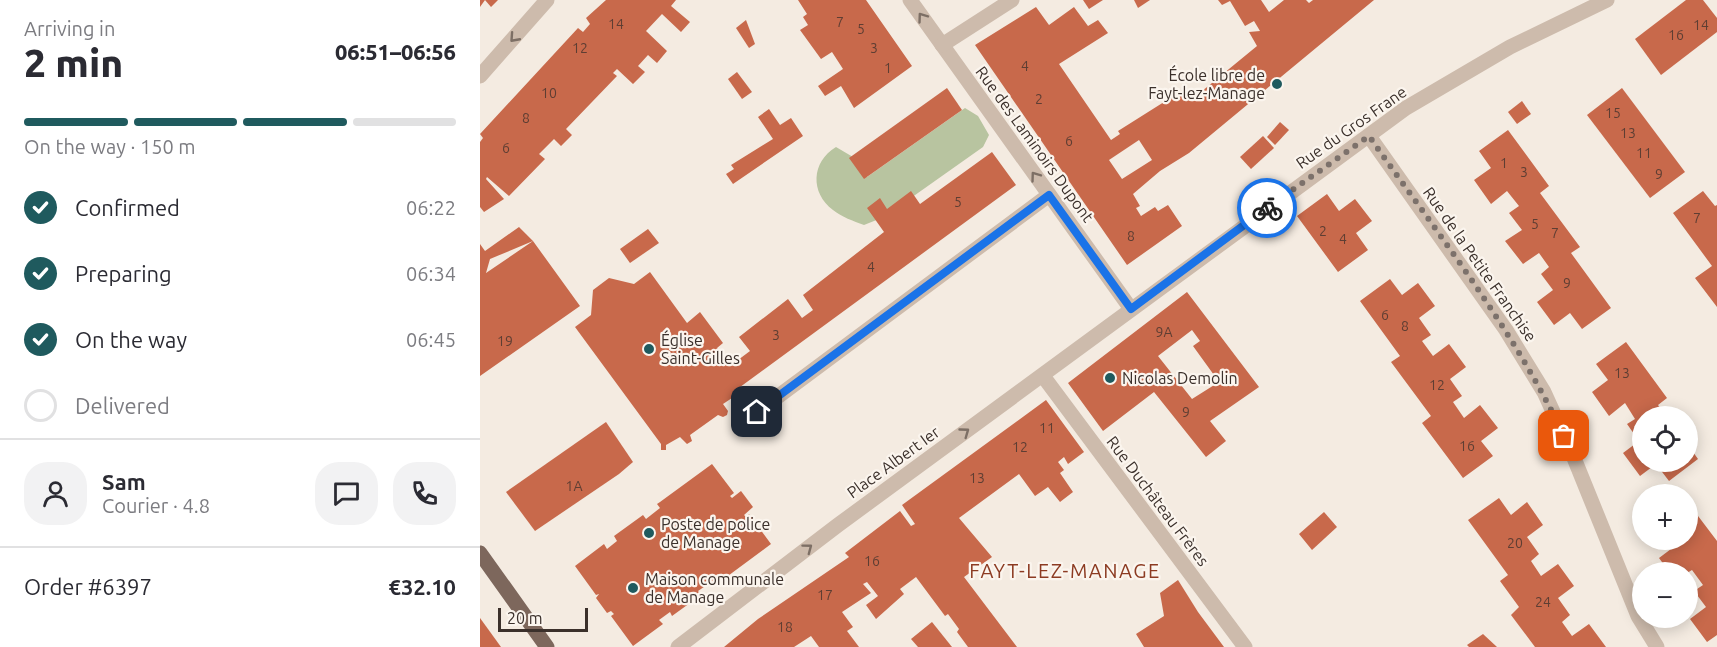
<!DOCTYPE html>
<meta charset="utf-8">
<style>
body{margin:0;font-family:Ubuntu,sans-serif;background:#f2f2f3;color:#2b2b33;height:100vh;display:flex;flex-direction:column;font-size:22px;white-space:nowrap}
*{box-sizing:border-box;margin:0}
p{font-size:20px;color:#7c7c81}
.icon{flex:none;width:33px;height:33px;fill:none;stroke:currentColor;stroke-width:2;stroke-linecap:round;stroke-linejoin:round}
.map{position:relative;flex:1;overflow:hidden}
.panel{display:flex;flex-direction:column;background:#fff;width:480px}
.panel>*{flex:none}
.buttons{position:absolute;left:1152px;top:406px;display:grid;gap:12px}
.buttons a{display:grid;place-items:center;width:66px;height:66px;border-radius:50%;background:#fff;box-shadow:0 3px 15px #0003;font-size:30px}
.scale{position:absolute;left:18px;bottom:15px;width:90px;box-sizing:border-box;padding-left:6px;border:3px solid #3b302b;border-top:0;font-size:16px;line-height:21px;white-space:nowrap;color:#3b302b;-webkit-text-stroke:4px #fbf5ee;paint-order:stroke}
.pin{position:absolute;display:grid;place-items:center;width:51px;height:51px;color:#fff;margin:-26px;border-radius:12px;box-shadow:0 3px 9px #0006}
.courier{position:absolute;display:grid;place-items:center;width:60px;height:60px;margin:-30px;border:4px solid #1a73e8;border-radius:50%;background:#fff;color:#222;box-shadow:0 2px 8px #0007}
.head em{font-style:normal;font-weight:800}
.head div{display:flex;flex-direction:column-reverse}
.head{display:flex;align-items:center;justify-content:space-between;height:102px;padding:0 24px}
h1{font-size:39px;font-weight:800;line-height:45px}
.bar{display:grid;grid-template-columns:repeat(4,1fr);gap:9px 6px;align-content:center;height:72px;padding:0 24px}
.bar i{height:8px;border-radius:4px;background:#e1e1e2}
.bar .selected{background:#1f5a5e}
.bar p{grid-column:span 4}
.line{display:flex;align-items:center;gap:15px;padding:0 24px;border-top:2px solid #e1e1e2}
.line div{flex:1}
.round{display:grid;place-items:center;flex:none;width:63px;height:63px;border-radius:24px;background:#f2f2f3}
ol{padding:0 24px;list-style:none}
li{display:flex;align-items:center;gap:18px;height:66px}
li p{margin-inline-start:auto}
li .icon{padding:6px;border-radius:50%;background:#1f5a5e;color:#fff;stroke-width:4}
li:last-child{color:#7c7c81}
li i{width:33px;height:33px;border:3px solid #e1e1e2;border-radius:50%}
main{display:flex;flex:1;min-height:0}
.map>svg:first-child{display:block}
.green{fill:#b8c4a0}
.building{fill:#c8694b;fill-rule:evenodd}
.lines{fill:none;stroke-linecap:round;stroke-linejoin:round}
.minor{stroke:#cdbbac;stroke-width:15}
.primary{stroke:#7d675c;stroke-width:15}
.oneway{stroke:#7d6f65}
.done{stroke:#7c716b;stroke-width:6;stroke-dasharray:0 10.8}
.route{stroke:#1a73e8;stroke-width:8}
.poi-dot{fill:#1f5a5e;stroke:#fbf5ee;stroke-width:2}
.labels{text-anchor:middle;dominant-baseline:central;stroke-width:4.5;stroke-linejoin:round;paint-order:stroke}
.number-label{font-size:14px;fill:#5e3e33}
.poi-label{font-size:16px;fill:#3b302b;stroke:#fbf5ee;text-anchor:start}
.street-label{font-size:16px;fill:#3b302b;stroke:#fbf5ee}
.quarter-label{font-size:20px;letter-spacing:1.5px;fill:#8c3b22;stroke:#fbf5ee}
</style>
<main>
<section class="panel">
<div class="head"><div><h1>2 min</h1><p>Arriving in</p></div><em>06:51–06:56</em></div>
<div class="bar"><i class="selected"></i><i class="selected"></i><i class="selected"></i><i></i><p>On the way · 150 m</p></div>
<ol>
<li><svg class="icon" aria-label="check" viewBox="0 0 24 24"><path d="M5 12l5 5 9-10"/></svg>Confirmed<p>06:22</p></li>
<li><svg class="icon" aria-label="check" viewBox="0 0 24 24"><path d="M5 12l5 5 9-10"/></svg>Preparing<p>06:34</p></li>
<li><svg class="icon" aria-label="check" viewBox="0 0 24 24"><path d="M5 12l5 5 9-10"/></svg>On the way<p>06:45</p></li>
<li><i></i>Delivered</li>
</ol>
<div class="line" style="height:108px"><a class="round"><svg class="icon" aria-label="person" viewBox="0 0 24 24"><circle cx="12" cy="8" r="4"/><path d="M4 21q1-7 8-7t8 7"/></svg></a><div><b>Sam</b><p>Courier · 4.8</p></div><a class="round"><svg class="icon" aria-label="chat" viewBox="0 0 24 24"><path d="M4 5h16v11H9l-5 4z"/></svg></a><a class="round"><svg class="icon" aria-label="phone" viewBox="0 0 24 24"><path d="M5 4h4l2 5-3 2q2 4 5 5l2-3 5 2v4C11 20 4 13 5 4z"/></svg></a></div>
<div class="line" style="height:78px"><div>Order #6397</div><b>€32.10</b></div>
</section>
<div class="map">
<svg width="1237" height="647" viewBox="0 0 1237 647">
<rect width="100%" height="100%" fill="#f4ebe1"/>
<path class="green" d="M485,108l13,8 11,19 -6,12 -99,70 -20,8c-11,-4 -22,-8 -31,-15 -23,-17 -22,-48 3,-63l17,10 14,20z"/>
<g class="building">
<polygon points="0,0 18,0 11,7 5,0 0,7"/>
<polygon points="126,0 196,0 191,6 210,22 201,32 182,14 166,31 187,51 177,63 168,55 158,66 165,72 153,84 137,69 133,73 137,76 86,129 92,135 81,146 74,139 59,154 65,159 29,196 7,177 6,179 24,199 4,212 0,207 0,142 3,138 0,134 98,28 103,32 110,24 106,18"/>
<polygon points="318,0 386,0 432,66 374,108 361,86 345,96 338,86 363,69 352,52 341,59 320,30 328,25 323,17 327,14"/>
<polygon points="603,0 623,0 609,9"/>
<polygon points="654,0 670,0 658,8"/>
<path d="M738,0h43l8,12 15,-12h22l3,3 4,-3h61l-185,153 -29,18 -27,23 7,12 -4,2 5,8 14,-9 3,4 10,-6 14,21 -55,39 -152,-220 61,-38 13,18 25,-18 14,19 10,-6 10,13 -49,31 52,76 9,-6 -2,-3 65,-41 7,11 67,-55 -8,-14 11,-1 -6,-10 -9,5 -15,-25 -8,4zM659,140l13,20 -30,19 -13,-19z"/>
<polygon points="1206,0 1223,0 1237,18 1237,32 1181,75 1155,39"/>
<polygon points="266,20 275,44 269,48 256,28"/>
<polygon points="257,72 272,92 262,99 248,79"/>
<polygon points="467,88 482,110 384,179 369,158"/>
<polygon points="1142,88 1205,172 1170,198 1107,115"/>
<polygon points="1042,101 1051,114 1037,124 1028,112"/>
<polygon points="289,109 300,125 311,118 323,136 253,184 246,174 254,169 251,165 293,139 278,117"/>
<polygon points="800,122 809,130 795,145 787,137"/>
<polygon points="1028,130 1069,186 1060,193 1100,247 1091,253 1131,308 1102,329 1090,313 1074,325 1057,302 1073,290 1061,274 1069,267 1059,253 1043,264 1025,241 1042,230 1029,213 1039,206 1027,191 1011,204 994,180 1011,168 999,151"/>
<polygon points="783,136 794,148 771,169 760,157"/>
<polygon points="512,152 536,185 256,390 260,391 259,396 255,396 243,404 248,411 247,415 243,417 238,415 210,435 212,441 207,444 200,437 186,445 186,450 181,450 181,444 95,327 111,315 113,290 129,278 154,284 170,272 207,323 220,312 243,343 237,348 250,366 270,351 259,337 308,299 322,318 333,310 323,295 404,232 387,208 400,198 407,209 431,191 440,204"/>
<polygon points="1223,191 1235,206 1237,205 1237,307 1215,278 1232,266 1193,213"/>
<polygon points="847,194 859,211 875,199 892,221 876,233 888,250 858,272 817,216"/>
<path d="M39,227l14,14 47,65 -100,70v-132l5,7zM53,241l-47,32 4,-14z"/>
<polygon points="168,229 179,243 150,263 140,249"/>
<polygon points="910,279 922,295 938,283 955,306 939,318 951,335 942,341 953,356 969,344 986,367 970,379 982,396 973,402 984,418 1000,405 1018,428 1001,441 1013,456 983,478 942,423 951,416 911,362 920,356 880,301"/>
<path d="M707,292l72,95 -49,34 16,20 -20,16 -52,-65 -51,39 -35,-48zM712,330l8,11 -7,5 26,36 -27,17 -34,-43z"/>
<polygon points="1146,342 1187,398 1178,405 1187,417 1162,417 1162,462 1208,462 1208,445 1218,459 1189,481 1176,464 1160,476 1143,453 1159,441 1147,424 1155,419 1145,403 1129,416 1112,392 1128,380 1116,364"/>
<polygon points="566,400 604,452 588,464 584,457 578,462 584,470 580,473 593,492 580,502 568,487 555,496 539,474 479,518 512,557 484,577 537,647 488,647 477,632 479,629 468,614 465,616 436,577 420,589 424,594 396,619 386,605 398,596 387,582 383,584 391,593 362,612 373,627 367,631 379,647 339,647 331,636 314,647 244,647 278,619 369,557 365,553 420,511 431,526 435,524 422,505"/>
<polygon points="126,422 153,462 139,474 55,531 26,492"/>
<polygon points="232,464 254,493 250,496 252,498 261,491 273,507 264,515 266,517 269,514 291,544 237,584 234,580 218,591 221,595 192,616 190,612 179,620 183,624 153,646 131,616 134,614 131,611 127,613 116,598 119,594 116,595 95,566 124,544 127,549 137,541 134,536 163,515 166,519 180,508 177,504 180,502"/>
<polygon points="1019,498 1031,515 1047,502 1063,525 1047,537 1059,554 1051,561 1061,576 1078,564 1094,586 1078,598 1090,615 1082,622 1092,636 1109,624 1126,647 1055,647 1031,615 1039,607 1020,581 1028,575 988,520"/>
<polygon points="1212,508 1237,541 1237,635 1227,642 1210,619 1226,607 1214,591 1223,585 1212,570 1207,573 1190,573 1179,558 1195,546 1190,540 1208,540 1208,512"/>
<polygon points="844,512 857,527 832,550 819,534"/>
<polygon points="698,580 718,612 744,647 664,647 656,634 684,616 680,593"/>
<polygon points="0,618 8,629 21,647 0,647"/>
<polygon points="452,622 472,647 438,647 431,639"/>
<polygon points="1003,634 1017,647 989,647 987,645"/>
</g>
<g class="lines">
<g class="minor">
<polyline points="430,0 651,309"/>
<polyline points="462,45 532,0"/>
<polyline points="0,76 67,0"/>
<polyline points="889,136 1026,330 1064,392 1094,458 1158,616 1177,647"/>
<polyline points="563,376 765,647"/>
<polyline points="277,412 569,195"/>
<polyline points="198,647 358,525 926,108 1030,47 1127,0"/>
</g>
<polyline class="primary" points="0,553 67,647"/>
</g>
<defs><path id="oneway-chevron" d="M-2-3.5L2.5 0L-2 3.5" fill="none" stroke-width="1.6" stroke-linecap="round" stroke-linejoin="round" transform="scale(1.5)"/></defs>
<g class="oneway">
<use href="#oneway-chevron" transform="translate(442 17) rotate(-126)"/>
<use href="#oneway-chevron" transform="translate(34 38) rotate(132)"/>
<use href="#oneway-chevron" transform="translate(555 176) rotate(-126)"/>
<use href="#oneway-chevron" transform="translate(485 432) rotate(-36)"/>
<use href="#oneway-chevron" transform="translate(328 548) rotate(-37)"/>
</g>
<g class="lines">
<path class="done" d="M787,208l102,-72c68,97 144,192 195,300"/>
<polyline class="route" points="277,412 569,195 651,309 787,208"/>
</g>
<g class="poi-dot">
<circle cx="797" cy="84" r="6"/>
<circle cx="169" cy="349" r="6"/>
<circle cx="630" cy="378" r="6"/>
<circle cx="169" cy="533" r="6"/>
<circle cx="153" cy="588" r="6"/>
</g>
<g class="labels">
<g class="number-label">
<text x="360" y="22">7</text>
<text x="136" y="24">14</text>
<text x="1221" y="25">14</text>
<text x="381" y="29">5</text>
<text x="1196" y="35">16</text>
<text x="100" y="48">12</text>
<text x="394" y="48">3</text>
<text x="545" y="66">4</text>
<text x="408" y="68">1</text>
<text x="69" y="93">10</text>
<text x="559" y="99">2</text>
<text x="1133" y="113">15</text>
<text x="46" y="118">8</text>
<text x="1148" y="133">13</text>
<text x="589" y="141">6</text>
<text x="26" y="148">6</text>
<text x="1164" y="153">11</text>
<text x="1024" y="163">1</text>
<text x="1044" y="172">3</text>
<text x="1179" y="174">9</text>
<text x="478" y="202">5</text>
<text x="1217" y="218">7</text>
<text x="1055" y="224">5</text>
<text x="843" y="231">2</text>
<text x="1075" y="233">7</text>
<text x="651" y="236">8</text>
<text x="863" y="239">4</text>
<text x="391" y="267">4</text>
<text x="1087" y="283">9</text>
<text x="905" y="315">6</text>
<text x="925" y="326">8</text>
<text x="684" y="332">9A</text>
<text x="296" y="335">3</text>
<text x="25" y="341">19</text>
<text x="1142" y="373">13</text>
<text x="957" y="385">12</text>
<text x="706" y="412">9</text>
<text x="567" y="428">11</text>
<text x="987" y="446">16</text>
<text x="540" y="447">12</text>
<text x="497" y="478">13</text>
<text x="94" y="486">1A</text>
<text x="1035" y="543">20</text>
<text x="392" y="561">16</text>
<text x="345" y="595">17</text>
<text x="1063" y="602">24</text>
<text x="305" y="627">18</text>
</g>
<g class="poi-label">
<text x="785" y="75" text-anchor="end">École libre de<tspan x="785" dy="18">Fayt-lez-Manage</tspan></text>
<text x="181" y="340">Église<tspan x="181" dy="18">Saint-Gilles</tspan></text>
<text x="642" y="378">Nicolas Demolin</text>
<text x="181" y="524">Poste de police<tspan x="181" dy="18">de Manage</tspan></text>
<text x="165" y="579">Maison communale<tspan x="165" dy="18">de Manage</tspan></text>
</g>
<g class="street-label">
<text transform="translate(871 127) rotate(-35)">Rue du Gros Frane</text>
<text transform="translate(555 144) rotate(54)">Rue des Laminoirs Dupont</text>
<text transform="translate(1000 264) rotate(55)">Rue de la Petite Franchise</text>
<text transform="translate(413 462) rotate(-36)">Place Albert Ier</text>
<text transform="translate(678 501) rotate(53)">Rue Duchâteau Frères</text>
</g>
<g class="quarter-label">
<text x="585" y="570">FAYT-LEZ-MANAGE</text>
</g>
</g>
</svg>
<div class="buttons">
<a><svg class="icon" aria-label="locate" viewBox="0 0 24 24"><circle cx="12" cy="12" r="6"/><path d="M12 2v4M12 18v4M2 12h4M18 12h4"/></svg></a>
<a>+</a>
<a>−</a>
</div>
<div class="scale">20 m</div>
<div class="pin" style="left:1084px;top:436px;background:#ea580c"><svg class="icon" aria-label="bag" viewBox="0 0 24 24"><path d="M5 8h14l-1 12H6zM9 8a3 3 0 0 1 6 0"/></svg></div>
<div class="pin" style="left:277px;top:412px;background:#1f2937"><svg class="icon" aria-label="home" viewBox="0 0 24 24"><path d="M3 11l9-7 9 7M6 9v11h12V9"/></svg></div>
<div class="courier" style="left:787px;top:208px"><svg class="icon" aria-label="bike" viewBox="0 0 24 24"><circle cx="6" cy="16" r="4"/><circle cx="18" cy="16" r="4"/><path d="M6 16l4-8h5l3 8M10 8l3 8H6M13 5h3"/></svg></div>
</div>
</main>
